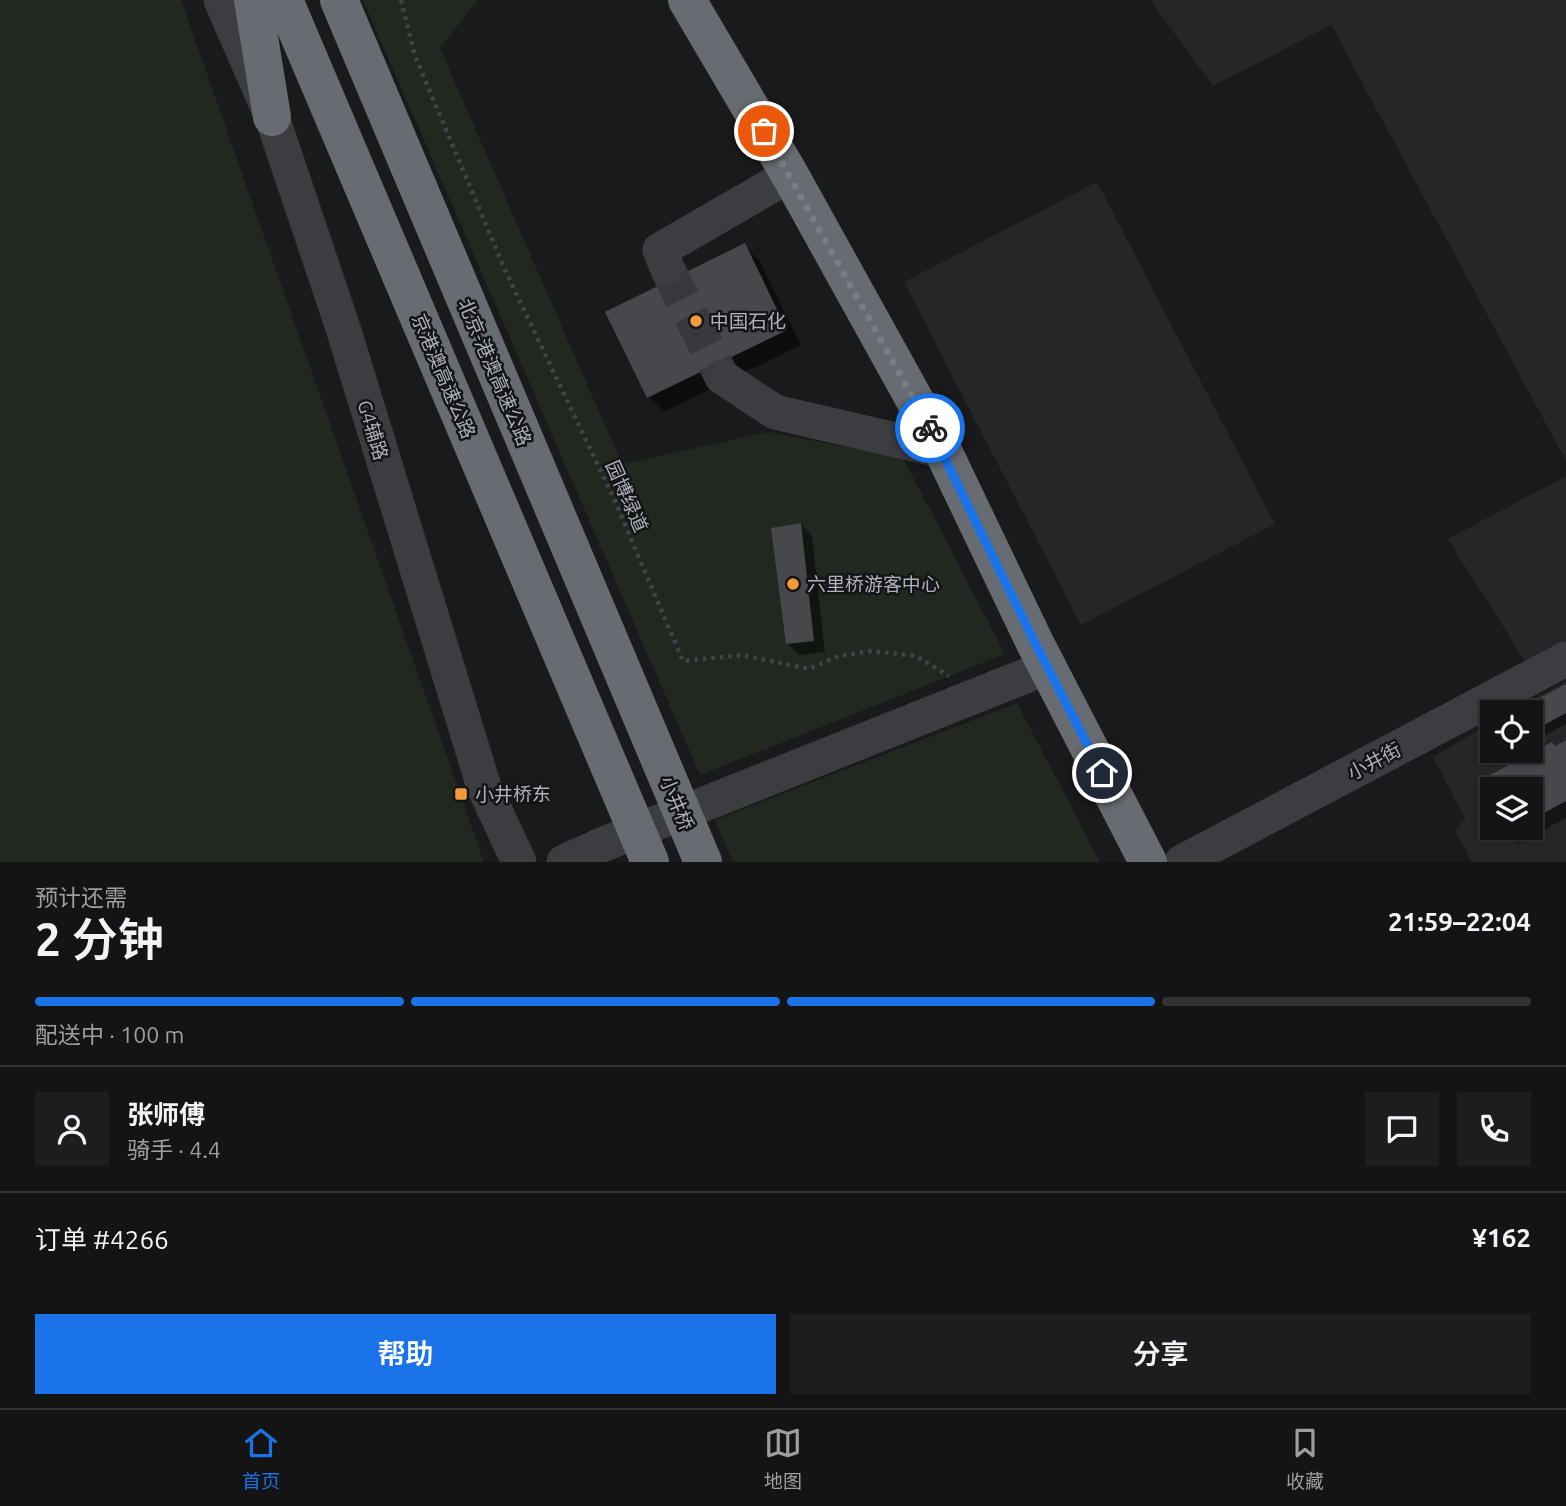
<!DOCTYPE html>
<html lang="zh">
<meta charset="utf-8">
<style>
body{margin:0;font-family:Ubuntu,"Noto Sans SC",sans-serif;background:#1d1d1e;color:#f1f3f6;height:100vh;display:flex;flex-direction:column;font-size:26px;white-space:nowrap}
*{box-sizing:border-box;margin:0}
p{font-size:23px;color:#9d9ea0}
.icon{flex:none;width:38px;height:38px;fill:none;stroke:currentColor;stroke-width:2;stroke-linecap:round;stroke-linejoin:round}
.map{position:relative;height:862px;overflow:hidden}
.panel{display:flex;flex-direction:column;background:#141415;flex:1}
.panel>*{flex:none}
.buttons{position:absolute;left:1480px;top:700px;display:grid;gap:14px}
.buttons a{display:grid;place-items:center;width:63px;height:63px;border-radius:0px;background:#141415;box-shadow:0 2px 5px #0004,0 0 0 2px #333334;font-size:35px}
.pin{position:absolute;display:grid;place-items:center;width:60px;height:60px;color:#fff;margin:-30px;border:4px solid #fff;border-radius:50%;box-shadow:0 2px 7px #0007}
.courier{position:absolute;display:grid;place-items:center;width:70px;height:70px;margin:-35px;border:5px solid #1a73e8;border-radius:50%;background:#fff;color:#222;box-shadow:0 2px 9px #0007}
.headline em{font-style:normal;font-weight:600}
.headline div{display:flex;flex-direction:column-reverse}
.headline{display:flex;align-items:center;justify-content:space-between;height:119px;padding:0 35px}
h1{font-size:46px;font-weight:600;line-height:52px}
.bar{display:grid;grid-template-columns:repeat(4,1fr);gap:10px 7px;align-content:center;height:84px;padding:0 35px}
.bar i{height:9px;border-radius:5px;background:#333334}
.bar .selected{background:#1a73e8}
.bar p{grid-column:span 4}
.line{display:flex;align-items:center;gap:18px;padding:0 35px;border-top:2px solid #333334}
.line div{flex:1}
.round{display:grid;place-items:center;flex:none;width:74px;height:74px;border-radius:0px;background:#1d1d1e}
.primary-button{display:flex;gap:14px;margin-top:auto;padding:14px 35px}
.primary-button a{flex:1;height:80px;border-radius:0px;background:#1a73e8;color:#fff;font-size:28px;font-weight:600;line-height:80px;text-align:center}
.primary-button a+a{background:#1d1d1e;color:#f1f3f6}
.dock{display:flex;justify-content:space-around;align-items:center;height:98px;border-top:2px solid #333334;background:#141415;font-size:19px;color:#9d9ea0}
.dock a{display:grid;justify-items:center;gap:4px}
.dock .selected{color:#1a73e8}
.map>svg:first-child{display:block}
.built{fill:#262629;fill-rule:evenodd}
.green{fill:#202820}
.shadow{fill:#0007}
.building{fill:#47484c}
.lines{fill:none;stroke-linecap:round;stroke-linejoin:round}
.minor-tunnel{stroke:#37393c;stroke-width:35;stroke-dasharray:35 18;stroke-linecap:butt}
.path{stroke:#414448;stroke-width:4.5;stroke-dasharray:3.5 5;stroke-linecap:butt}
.minor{stroke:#3b3d41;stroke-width:35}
.highway{stroke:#676c72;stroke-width:38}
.done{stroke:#7a7d84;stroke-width:7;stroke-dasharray:0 12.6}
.route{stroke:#1a73e8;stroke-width:9}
.poi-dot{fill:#f29b3c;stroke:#151517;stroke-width:2.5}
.labels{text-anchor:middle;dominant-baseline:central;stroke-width:5;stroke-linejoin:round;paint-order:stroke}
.poi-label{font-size:19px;fill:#adb3bc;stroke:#151517;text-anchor:start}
.street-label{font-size:19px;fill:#adb3bc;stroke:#151517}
</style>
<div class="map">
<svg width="1566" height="862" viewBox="0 0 1566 862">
<rect width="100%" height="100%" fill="#1a1a1c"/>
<g class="built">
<polygon points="1150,0 1566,0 1566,461 1331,25 1213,86"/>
<polygon points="1097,182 1275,524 1081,625 904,282"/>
<polygon points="1566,476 1566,651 1531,671 1448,539"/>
<path d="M1566,681v181h-94l-17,-32 10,-11 -32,-62 60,-35v29h38v-39h-20zM1493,789h38v39h-38z"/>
</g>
<g class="green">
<polygon points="0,0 181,0 484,862 0,862"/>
<polygon points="363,0 478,0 440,48 622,464 769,432 903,458 1005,654 700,775"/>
<polygon points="1017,703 1100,862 733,862 715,820"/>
</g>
<g class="shadow">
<polygon points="744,245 759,260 801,345 664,412 649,397 608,313"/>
<polygon points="801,525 812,536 825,652 799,655 788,644"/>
<polygon points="1566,686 1566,724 1534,741 1531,738 1531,712 1517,712"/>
<polygon points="1566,742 1566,818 1518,844 1504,828 1531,828 1531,789 1493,789 1480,782"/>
</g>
<g class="building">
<polygon points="745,243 787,330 647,398 605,312"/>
<polygon points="801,523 814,641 786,644 771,528"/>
<polygon points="1566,684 1566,713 1531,732 1531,712 1513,712"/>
<polygon points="1566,740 1566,801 1531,820 1531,789 1493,789 1493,811 1477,782 1552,742 1555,746"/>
</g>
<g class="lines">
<polyline class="minor-tunnel" points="667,268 722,377"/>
<polyline class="path" points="401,0 415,56 505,270 614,499 683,661 742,655 809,669 839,656 872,651 916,656 949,676"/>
<g class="minor">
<polyline points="221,0 272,117 343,328 484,787 519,862"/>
<polyline points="667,268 660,250 790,175"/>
<polyline points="722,377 775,412 943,451"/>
<polyline points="564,862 604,844 1048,667"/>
<polyline points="1182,862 1566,659"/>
</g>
<g class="highway">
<polyline points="253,0 272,117"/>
<polyline points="284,0 650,862"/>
<polyline points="339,0 703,862"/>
<polyline points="687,0 790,175 943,451 1035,643 1148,862"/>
</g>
</g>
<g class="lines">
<polyline class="done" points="764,131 930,428"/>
<polyline class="route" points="930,428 1035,643 1102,773"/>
</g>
<g class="poi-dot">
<circle cx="696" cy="321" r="7"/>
<circle cx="793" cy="584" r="7"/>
<rect x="454" y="787" width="14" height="14" rx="3.5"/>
</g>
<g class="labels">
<g class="poi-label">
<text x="710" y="321">中国石化</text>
<text x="807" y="584">六里桥游客中心</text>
<text x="475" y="794">小井桥东</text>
</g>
<g class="street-label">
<text transform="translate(495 372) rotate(67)">北京-港澳高速公路</text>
<text transform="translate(444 376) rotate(67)">京港澳高速公路</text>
<text transform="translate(373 430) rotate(73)">G4辅路</text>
<text transform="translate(627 496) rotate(66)">园博绿道</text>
<text transform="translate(1374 761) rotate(-28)">小井街</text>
<text transform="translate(677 803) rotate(67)">小井桥</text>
</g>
</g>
</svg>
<div class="buttons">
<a><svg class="icon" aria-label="locate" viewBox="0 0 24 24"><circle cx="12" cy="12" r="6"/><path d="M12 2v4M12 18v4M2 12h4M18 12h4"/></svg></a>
<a><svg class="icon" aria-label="layers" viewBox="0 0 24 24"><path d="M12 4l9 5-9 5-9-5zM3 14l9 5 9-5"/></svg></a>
</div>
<div class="pin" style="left:764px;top:131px;background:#ea580c"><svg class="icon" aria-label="bag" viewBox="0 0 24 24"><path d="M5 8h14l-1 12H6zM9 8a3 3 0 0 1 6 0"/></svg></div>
<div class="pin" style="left:1102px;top:773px;background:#1f2937"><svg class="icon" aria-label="home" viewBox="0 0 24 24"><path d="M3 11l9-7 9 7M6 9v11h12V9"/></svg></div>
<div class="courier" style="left:930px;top:428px"><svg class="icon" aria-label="bike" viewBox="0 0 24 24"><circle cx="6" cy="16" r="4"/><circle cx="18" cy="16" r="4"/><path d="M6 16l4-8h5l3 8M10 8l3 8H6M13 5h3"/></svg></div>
</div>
<section class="panel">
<div class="headline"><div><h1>2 分钟</h1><p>预计还需</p></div><em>21:59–22:04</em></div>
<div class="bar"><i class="selected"></i><i class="selected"></i><i class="selected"></i><i></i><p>配送中 · 100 m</p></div>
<div class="line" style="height:126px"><a class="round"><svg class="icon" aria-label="person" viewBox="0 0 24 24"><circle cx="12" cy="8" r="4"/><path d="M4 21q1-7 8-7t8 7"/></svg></a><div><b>张师傅</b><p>骑手 · 4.4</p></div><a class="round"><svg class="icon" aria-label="chat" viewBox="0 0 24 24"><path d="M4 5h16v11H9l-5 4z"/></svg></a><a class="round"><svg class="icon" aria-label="phone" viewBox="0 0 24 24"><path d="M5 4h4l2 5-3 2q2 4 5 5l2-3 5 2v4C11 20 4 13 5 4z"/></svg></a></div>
<div class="line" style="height:91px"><div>订单 #4266</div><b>¥162</b></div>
<div class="primary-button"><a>帮助</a><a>分享</a></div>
</section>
<nav class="dock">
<a class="selected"><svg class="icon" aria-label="home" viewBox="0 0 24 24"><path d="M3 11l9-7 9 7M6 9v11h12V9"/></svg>首页</a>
<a><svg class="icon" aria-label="map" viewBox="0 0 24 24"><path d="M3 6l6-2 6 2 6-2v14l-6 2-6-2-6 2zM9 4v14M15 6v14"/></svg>地图</a>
<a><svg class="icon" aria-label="saved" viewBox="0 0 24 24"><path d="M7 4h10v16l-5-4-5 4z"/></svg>收藏</a>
</nav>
